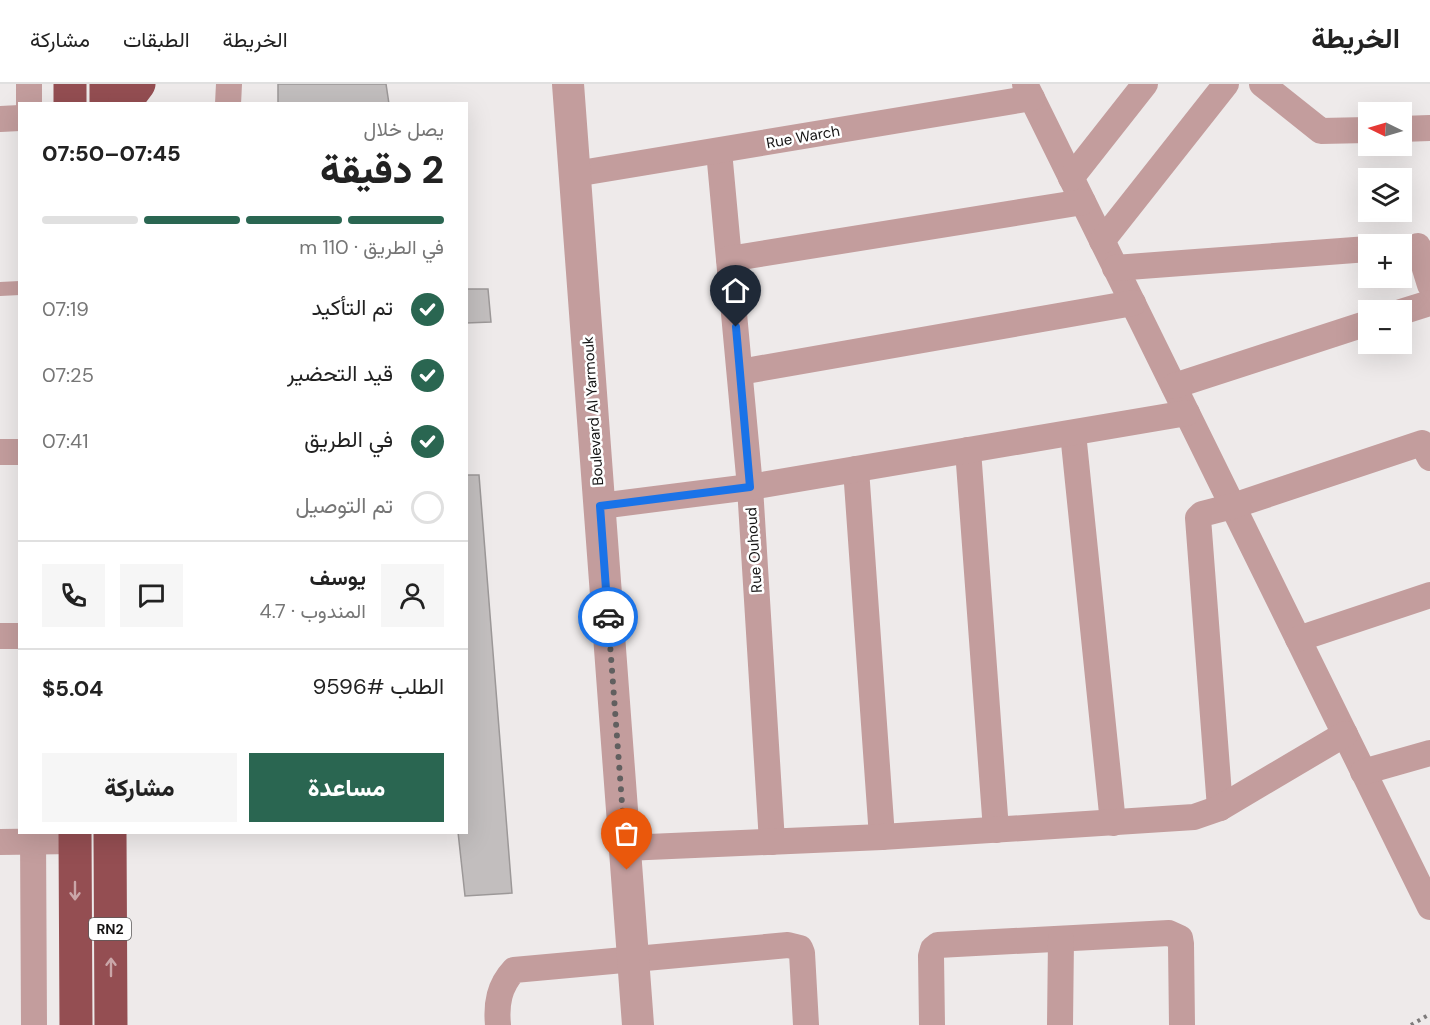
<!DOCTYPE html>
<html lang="ar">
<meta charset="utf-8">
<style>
body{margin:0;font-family:"DM Sans",Vazirmatn,sans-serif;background:#f6f6f6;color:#222;direction:rtl;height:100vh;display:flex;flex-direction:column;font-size:22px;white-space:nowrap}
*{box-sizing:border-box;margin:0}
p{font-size:20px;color:#767676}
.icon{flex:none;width:33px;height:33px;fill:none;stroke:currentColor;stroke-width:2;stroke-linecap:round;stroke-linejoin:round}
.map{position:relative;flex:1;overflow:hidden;direction:ltr}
.side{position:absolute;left:18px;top:18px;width:450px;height:732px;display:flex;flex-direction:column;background:#fff;border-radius:0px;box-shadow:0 6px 24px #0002;direction:rtl}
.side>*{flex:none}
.needle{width:39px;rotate:275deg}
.controls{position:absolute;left:1358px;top:18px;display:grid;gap:12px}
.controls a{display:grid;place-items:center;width:54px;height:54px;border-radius:0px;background:#fff;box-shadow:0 6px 24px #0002;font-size:30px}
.pin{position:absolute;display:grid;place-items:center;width:51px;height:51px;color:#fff;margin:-62px -26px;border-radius:50% 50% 50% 0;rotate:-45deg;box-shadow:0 0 6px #0007}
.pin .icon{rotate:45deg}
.courier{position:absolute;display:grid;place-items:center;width:60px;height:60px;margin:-30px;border:4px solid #1a73e8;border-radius:50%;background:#fff;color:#222;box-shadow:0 2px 8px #0007}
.summary em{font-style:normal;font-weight:800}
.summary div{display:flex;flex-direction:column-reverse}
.summary{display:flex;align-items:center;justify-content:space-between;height:102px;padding:0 24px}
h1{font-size:39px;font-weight:800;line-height:45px}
.bar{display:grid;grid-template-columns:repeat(4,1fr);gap:9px 6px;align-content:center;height:72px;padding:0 24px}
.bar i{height:8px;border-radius:4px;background:#e0e0e0}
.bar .current{background:#2a6651}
.bar p{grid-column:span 4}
.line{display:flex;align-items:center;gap:15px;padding:0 24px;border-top:2px solid #e0e0e0}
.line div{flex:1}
.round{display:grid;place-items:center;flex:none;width:63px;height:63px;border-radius:0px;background:#f6f6f6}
ol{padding:0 24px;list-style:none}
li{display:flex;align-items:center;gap:18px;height:66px}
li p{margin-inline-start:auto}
li .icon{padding:6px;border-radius:50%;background:#2a6651;color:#fff;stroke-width:4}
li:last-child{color:#767676}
li i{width:33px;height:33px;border:3px solid #e0e0e0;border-radius:50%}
.button{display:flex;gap:12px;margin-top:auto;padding:12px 24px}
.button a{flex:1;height:69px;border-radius:0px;background:#2a6651;color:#fff;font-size:24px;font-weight:800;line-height:69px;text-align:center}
.button a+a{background:#f6f6f6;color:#222}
header{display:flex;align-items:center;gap:36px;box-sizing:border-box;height:84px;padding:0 30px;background:#fff;border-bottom:2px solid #e0e0e0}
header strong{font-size:28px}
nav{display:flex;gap:33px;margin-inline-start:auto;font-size:21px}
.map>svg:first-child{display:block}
.building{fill:#c2bebe;stroke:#9c9898;stroke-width:1.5}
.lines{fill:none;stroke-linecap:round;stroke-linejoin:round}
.path{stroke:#7e7b7b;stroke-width:4;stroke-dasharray:3 4.5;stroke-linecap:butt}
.service{stroke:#c39d9d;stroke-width:14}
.minor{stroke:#c39d9d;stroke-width:26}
.tertiary{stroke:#c39d9d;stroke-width:32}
.trunk{stroke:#944e52;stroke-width:33}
.oneway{stroke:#caa6a8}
.done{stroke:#615f5f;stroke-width:6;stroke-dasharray:0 10.8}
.route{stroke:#1a73e8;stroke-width:8}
.labels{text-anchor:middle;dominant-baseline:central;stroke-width:5;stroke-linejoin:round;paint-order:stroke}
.shield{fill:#fff;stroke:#5b5a5a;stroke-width:1.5}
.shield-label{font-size:14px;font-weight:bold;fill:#151414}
.street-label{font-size:15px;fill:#151414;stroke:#fff}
</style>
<header>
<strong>الخريطة</strong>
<nav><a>الخريطة</a><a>الطبقات</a><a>مشاركة</a></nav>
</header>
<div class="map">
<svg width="1430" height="941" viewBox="0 0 1430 941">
<rect width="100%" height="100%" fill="#eeeaea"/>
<g class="building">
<polygon points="278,0 386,0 389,20 278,20"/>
<polygon points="466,205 488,205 491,238 466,239"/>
<polygon points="466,391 479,391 512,809 465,812 458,748 466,748"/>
</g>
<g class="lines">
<polyline class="path" points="1411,941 1430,930"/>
<polyline class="service" points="0,205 20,204"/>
<g class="minor">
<polyline points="29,0 29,20"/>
<polyline points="1025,0 1430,823"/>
<polyline points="1262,0 1321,47 1368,46"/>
<polyline points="228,20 229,0"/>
<polyline points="0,35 20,34"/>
<polyline points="1401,45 1430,44"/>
<polyline points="719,67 750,403 772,758"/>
<polyline points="575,90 1032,14"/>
<polyline points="1071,94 1145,0"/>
<polyline points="1102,157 1226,0"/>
<polyline points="1418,162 1430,201"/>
<polyline points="729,175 1083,118"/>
<polyline points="1115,184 1368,165"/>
<polyline points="1401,228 1430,219"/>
<polyline points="740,288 1133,219"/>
<polyline points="1174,302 1368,239"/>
<polyline points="1073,349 1113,739"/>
<polyline points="968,366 996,746"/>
<polyline points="0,368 20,368"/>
<polyline points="856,385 882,753"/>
<polyline points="600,422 750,403 1187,329"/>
<polyline points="0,552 20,552"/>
<polyline points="1298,555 1430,511"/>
<polyline points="1363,688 1430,669"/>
<polyline points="1220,724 1198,434 1202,430 1233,422 1422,359 1430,374"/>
<polyline points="33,748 34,941"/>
<polyline points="0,758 75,757"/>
<polyline points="625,764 882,753 1194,733 1220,724 1345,650"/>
<path d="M498,941c-2,-21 1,-39 16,-55l274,-25 12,3 2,5 4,72"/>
<polyline points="932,941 931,872 933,865 938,861 1169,849 1180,854 1181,860 1182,941"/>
<polyline points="1060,941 1061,855"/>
</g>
<polyline class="tertiary" points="568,0 638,941"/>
<g class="trunk">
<polyline points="70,0 70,20"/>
<polyline points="106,0 106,20"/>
<polyline points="124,20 139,0"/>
<polyline points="75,748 76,941"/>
<polyline points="110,748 111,941"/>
</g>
</g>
<defs><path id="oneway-shaft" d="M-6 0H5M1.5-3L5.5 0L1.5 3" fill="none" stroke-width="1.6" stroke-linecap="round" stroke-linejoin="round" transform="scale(1.5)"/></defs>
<g class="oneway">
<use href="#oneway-shaft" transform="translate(75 807) rotate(90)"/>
<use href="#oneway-shaft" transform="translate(111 883) rotate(-90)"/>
</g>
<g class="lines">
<polyline class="done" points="608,533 627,786"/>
<polyline class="route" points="608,533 600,422 750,403 736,243"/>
</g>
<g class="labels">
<rect class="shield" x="89" y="834" width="42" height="22" rx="4.5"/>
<g class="shield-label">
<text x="110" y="845">RN2</text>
</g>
<g class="street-label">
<text transform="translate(803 53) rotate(-10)">Rue Warch</text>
<text transform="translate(593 327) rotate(-94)">Boulevard Al Yarmouk</text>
<text transform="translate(754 466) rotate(-94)">Rue Ouhoud</text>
</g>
</g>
</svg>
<div class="controls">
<a><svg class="needle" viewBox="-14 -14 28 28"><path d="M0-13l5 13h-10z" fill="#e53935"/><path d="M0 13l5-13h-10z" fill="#767676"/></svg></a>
<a><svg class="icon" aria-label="layers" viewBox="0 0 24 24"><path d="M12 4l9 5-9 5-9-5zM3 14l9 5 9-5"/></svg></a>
<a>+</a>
<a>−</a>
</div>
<div class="pin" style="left:627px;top:786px;background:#ea580c"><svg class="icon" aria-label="bag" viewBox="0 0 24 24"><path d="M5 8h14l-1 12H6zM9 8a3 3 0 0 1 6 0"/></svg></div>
<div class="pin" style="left:736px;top:243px;background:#1f2937"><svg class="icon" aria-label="home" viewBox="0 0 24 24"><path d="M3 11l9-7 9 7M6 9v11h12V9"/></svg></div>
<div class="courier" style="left:608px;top:533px"><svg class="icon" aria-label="car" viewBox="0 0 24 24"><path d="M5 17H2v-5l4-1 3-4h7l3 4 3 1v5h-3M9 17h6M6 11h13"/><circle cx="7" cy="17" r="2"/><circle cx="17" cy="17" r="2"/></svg></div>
<section class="side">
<div class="summary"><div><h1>2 دقيقة</h1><p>يصل خلال</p></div><em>07:45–07:50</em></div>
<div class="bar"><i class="current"></i><i class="current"></i><i class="current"></i><i></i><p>في الطريق · 110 m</p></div>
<ol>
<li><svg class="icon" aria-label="check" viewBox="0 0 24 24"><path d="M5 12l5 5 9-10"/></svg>تم التأكيد<p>07:19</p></li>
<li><svg class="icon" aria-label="check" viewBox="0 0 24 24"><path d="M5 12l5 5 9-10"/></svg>قيد التحضير<p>07:25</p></li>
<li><svg class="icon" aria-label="check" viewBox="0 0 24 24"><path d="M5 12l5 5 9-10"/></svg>في الطريق<p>07:41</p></li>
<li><i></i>تم التوصيل</li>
</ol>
<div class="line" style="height:108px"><a class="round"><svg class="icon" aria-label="person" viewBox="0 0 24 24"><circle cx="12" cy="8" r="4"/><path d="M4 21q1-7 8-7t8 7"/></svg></a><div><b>يوسف</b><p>المندوب · 4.7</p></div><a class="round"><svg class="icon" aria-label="chat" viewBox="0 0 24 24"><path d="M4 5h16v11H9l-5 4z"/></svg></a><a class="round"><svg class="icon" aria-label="phone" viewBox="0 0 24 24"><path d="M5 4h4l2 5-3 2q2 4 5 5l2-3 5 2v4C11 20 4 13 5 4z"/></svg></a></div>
<div class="line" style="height:78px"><div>الطلب #9596</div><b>$5.04</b></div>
<div class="button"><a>مساعدة</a><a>مشاركة</a></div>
</section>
</div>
